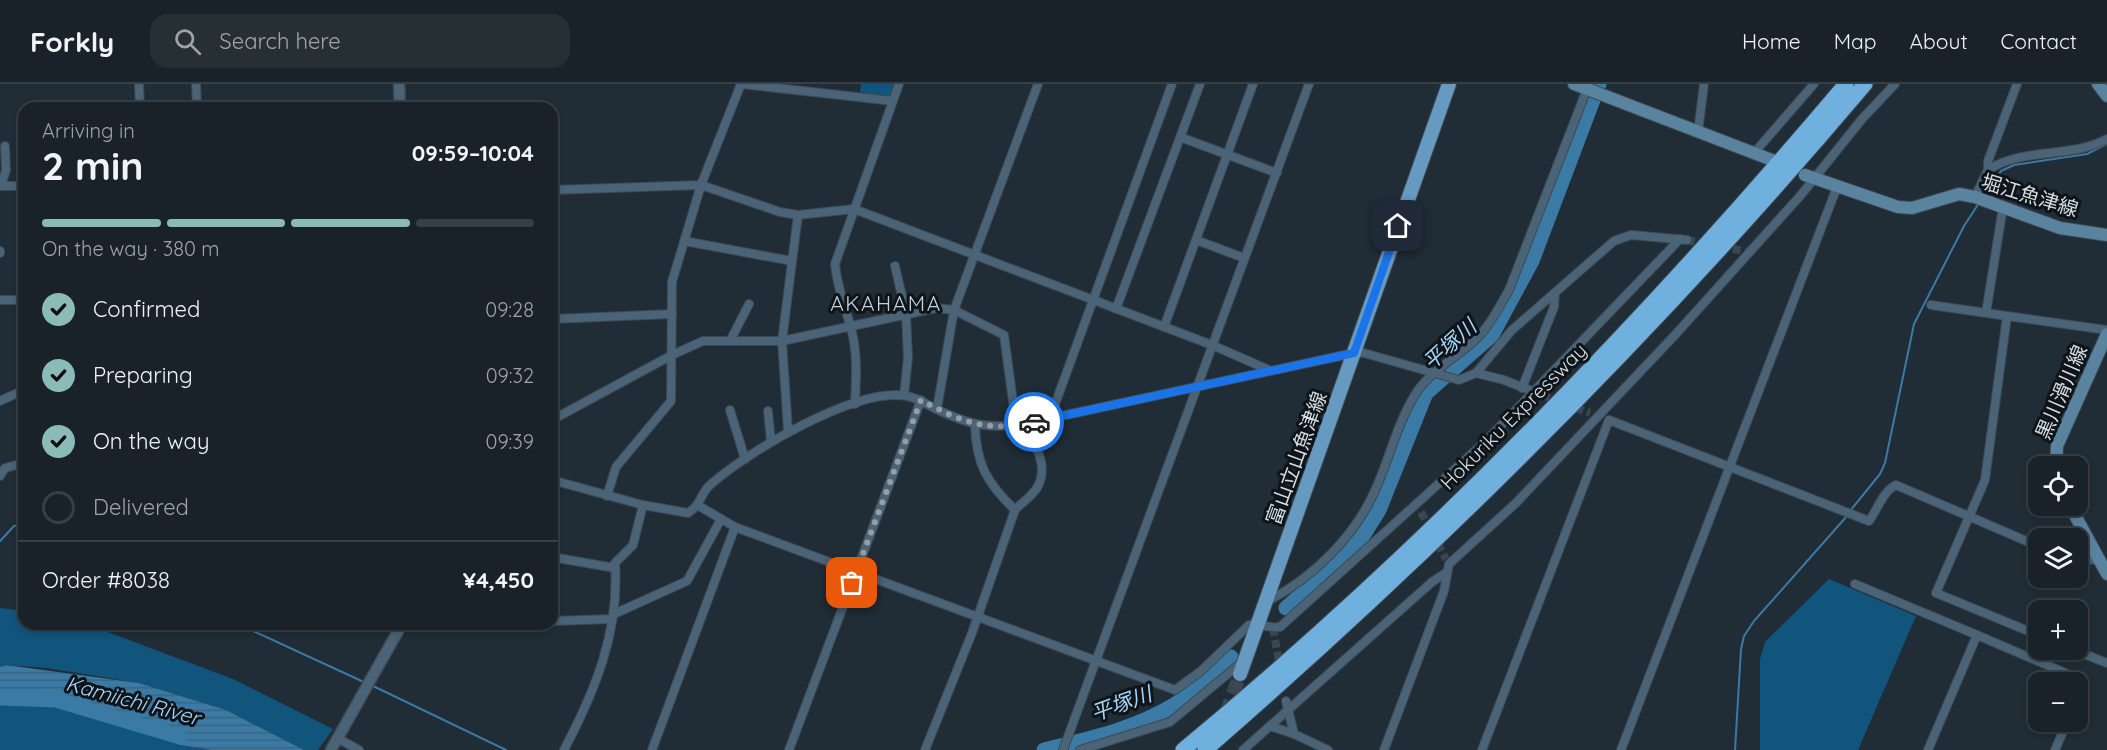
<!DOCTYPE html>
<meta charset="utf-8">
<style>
body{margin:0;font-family:Quicksand,"Noto Sans JP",sans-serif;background:#252f34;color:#f1f3f6;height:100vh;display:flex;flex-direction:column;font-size:22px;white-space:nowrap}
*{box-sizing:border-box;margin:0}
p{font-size:20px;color:#9fa4a8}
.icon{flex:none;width:33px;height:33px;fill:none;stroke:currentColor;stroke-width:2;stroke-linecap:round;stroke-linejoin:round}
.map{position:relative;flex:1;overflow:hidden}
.side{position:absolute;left:18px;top:18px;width:540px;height:528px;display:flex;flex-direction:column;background:#182228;border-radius:18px;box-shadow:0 3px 9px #0003,0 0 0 2px #363f45}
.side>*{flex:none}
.fabs{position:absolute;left:2028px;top:372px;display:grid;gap:12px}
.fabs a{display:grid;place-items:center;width:60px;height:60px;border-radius:12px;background:#182228;box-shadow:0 3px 9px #0003,0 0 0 2px #363f45;font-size:30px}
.pin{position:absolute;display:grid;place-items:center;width:51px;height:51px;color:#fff;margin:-26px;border-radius:12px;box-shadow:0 3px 9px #0006}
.courier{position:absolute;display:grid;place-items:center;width:60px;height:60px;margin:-30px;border:4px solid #1a73e8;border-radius:50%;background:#fff;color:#222;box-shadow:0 2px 8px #0007}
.headline em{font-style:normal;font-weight:700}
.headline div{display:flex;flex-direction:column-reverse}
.headline{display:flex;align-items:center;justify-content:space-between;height:102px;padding:0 24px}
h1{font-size:39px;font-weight:700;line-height:45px}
.bar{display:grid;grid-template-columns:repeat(4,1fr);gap:9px 6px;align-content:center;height:72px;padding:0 24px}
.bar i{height:8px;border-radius:4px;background:#363f45}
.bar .selected{background:#8bbbb9}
.bar p{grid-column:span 4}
.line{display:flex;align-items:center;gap:15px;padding:0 24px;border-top:2px solid #363f45}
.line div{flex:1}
ol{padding:0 24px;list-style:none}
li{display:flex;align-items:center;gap:18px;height:66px}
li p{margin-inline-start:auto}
li .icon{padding:6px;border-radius:50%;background:#8bbbb9;color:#111;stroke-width:4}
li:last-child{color:#9fa4a8}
li i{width:33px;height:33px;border:3px solid #363f45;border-radius:50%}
header{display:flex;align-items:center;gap:36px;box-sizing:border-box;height:84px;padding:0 30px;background:#182228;border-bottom:2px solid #363f45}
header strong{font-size:28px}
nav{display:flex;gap:33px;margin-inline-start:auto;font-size:21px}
.search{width:420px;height:54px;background:#252f34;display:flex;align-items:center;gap:15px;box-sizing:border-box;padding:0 21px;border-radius:18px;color:#9fa4a8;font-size:22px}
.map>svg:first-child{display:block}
.grass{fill:#11547c}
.water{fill:url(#water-rules)}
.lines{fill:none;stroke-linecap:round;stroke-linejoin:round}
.stream{stroke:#3a7aa5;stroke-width:2}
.river{stroke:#3a7aa5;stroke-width:15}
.minor-tunnel{stroke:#3b4750;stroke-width:8;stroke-dasharray:8 4;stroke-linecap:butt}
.primary-tunnel{stroke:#3b4750;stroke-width:14;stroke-dasharray:14 7;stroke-linecap:butt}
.minor-casing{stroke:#3d4952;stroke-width:10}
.tertiary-casing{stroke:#3d4952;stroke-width:13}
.secondary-casing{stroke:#3d4952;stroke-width:14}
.primary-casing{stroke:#3d4952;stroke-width:16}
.motorway-casing{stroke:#3d4952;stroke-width:17}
.minor{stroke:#4a6376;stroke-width:8}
.tertiary{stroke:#4a6376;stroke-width:10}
.secondary{stroke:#5a83a0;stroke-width:12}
.primary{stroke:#669ac0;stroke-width:14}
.motorway{stroke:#70b0de;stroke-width:15}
.done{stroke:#969fa7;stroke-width:6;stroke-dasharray:0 10.8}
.route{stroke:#1a73e8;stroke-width:8}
.labels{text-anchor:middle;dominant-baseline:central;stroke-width:6;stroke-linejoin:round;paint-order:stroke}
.street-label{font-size:20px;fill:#d5dde4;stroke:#0f1418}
.neighbourhood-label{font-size:21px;letter-spacing:1.5px;fill:#c1d2de;stroke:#0f1418}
.water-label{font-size:21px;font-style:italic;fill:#a4d6fc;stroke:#0f1418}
</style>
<header>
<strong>Forkly</strong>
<div class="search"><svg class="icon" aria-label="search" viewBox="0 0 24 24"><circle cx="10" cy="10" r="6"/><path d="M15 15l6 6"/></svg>Search here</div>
<nav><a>Home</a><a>Map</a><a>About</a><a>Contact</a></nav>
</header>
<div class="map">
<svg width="2107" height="666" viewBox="0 0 2107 666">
<defs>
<pattern id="water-rules" width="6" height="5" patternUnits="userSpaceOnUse" patternTransform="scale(1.5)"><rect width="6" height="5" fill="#3a7aa5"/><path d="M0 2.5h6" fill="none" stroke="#3c647e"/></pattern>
</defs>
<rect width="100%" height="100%" fill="#202d36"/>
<g class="grass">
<polygon points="861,0 896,0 892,14 860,8"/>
<polygon points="1829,495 1916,532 1858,666 1760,666 1760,575 1765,558"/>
<polygon points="0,524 24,527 24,540 86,540 233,595 333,645 318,666 304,666 226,626 139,599 47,584 6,581 0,583"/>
<polygon points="34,608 133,631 180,661 212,666 0,666 0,622"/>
</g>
<polygon class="water" points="6,581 139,599 226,626 304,666 212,666 180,661 133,631 34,608 0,622 0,583"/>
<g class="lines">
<g class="stream">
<polyline points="1984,112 2001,87 2014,81 2087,70 2107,60"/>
<polyline points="1850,427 1880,390 1885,379 1914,240 1964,142 1979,119"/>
<polyline points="0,457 14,442 24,440"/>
<polyline points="238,540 366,599"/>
<polyline points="371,601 506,666"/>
<polyline points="1735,666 1741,565 1744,552 1754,537 1847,432"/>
</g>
<g class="river">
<polyline points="1286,524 1348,470 1364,450 1379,426 1426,309 1492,251 1532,177 1599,0"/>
<polyline points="0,614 56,616 180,653"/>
<path d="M1044,666c44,-11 91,-21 130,-45 21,-13 39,-33 57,-48"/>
</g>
<g class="minor-tunnel">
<polyline points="1687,156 1708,160"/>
<polyline points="1721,163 1750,168"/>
<polyline points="1542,311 1590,329"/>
<polyline points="1421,428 1446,475"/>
<polyline points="1273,544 1280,584"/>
</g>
<polyline class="primary-tunnel" points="1226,630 1240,590"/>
<g class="minor-casing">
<g id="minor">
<polyline points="139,0 140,24"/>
<polyline points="196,0 197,24"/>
<polyline points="741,0 893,17"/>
<polyline points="1698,48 1704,0"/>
<polyline points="1180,53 1277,89"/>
<polyline points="1754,69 1814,0"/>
<path d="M1988,86c35,-23 82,-11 119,-31"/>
<polyline points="0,102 24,102"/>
<polyline points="1,102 6,86 5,62"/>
<polyline points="552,106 701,101 780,128 798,131 854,125 1212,261 1269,286"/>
<polyline points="1975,113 1988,86 1988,77 2017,0"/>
<polyline points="1196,156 1244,174"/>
<polyline points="684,157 792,177"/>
<polyline points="0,169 0,167"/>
<polyline points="895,182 906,230 908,274 904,311"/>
<polyline points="0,216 24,216"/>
<polyline points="1931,221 2007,232"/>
<polyline points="1116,225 1200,0"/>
<polyline points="1986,229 2003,123"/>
<polyline points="552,235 672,230"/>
<polyline points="1164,243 1253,0"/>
<polyline points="730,257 749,220"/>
<polyline points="1476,289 1504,296 1542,311"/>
<polyline points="1522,304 1554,223 1555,209"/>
<polyline points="0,317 24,306"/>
<path d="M855,320c1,-25 3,-50 -4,-76 -6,-22 -14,-40 -16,-64l64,-180"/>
<polyline points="937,325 954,226 1004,251 1014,325 1019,331 1052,325"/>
<polyline points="730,326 745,375"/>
<polyline points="768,327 771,357"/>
<polyline points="1050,334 1172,0"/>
<polyline points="552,336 672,271 703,257 782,257 936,224 954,226 1038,0"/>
<polyline points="788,346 782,257 798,131"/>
<polyline points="0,392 5,384 24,379"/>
<path d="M552,396l91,25 45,8c14,-9 12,-19 22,-28 37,-33 147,-99 197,-89 11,2 19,8 29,13 33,16 52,20 88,15l330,-71h10l95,27 17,-7 36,-43 102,-89 17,-6 56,5"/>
<polyline points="607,412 616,383 671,317 672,198 701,101 741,0"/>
<path d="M699,422l36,21 440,163 26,-19 48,-46c12,-3 19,4 31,2l206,-186 194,-202"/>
<path d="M1015,426c5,-6 12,-10 17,-16 21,-21 4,-49 -8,-70"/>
<polyline points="552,473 615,484"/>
<polyline points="2078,475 2098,476"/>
<polyline points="1855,500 1977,551 1928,666"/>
<path d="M1266,518c47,-24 90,-66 111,-116 13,-30 22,-68 41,-96 16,-22 43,-35 61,-54 13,-13 21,-31 30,-46l80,-206"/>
<polyline points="614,530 687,497 720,437"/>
<polyline points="552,537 612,535"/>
<polyline points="1977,551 2084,597 2078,612"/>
<polyline points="2038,551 1936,509 1985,396 2007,232 2107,246"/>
<polyline points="2074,566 2107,579"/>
<polyline points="1286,617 1294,650 1328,666"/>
<polyline points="1270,642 1294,650"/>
<polyline points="337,654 359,666"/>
<path d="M564,666c31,-59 56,-119 51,-187l18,-18 10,-40"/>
<polyline points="652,666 735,443"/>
<polyline points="789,666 921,316"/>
<path d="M925,666l47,-117 43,-123c-28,-27 -39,-46 -40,-85"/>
<polyline points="1063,666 1309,0"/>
<polyline points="1080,666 1170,638 1242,578"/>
<polyline points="1243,666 1432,498 1447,488"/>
<polyline points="1384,666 1444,507 1449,480 1516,419 1675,251 1801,111 1862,35 1895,0"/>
<path d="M1482,666l127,-330 260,101c9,-12 14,-30 27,-36l142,61"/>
<polyline points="1621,666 1837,103"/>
<polyline points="2055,666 2067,638"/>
</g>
</g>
<g class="tertiary-casing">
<g id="tertiary">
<polyline points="399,0 400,24"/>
<polyline points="331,666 402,540"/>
</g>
</g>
<g class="secondary-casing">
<g id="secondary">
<polyline points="1574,0 1772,76"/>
<polyline points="2098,0 2107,12"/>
<polyline points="1805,91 1898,123 1912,124 1959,110 1975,113 2060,144 2107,151"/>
<polyline points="2056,382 2057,362 2107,250"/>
<polyline points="2070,422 2107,490"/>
</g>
</g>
<g class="primary-casing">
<polyline id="primary" points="1240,590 1449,0"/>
</g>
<g class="motorway-casing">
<g id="motorway">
<path d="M1183,666c241,-199 461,-427 663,-666"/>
<path d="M1205,666c237,-206 457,-426 660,-666"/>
</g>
</g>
<use href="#minor" class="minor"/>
<use href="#tertiary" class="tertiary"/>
<use href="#secondary" class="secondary"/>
<use href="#primary" class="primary"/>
<use href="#motorway" class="motorway"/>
</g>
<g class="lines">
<path class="done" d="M852,499l69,-183c40,22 67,33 113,22"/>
<polyline class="route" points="1034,338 1354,269 1398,142"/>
</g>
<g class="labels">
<g class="street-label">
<text transform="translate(2030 111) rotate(17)">堀江魚津線</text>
<text transform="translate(2061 308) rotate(-67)">黒川滑川線</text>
<text transform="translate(1513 332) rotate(-45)">Hokuriku Expressway</text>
<text transform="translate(1296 374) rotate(-70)">富山立山魚津線</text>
</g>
<g class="neighbourhood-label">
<text x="886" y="219">AKAHAMA</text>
</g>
<g class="water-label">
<text transform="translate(1449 260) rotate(-42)">平塚川</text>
<text transform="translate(133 616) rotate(15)">Kamiichi River</text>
<text transform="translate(1121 619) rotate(-20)">平塚川</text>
</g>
</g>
</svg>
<div class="fabs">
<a><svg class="icon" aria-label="locate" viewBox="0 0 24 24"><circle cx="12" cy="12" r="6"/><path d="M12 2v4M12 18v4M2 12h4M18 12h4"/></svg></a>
<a><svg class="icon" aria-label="layers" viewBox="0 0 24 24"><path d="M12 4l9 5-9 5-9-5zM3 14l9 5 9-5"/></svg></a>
<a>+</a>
<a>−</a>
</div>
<div class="pin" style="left:852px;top:499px;background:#ea580c"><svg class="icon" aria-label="bag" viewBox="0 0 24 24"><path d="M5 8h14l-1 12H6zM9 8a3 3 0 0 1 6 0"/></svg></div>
<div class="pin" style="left:1398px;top:142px;background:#1f2937"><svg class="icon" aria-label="home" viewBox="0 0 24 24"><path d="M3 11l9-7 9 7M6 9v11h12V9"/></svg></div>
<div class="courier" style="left:1034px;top:338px"><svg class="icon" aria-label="car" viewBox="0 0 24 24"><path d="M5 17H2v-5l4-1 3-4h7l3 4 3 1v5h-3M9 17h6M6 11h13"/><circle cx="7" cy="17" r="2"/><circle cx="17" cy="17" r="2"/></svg></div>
<section class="side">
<div class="headline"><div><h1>2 min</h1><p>Arriving in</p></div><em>09:59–10:04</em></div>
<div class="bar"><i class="selected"></i><i class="selected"></i><i class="selected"></i><i></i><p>On the way · 380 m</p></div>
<ol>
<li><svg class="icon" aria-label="check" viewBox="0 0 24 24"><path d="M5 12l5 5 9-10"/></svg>Confirmed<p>09:28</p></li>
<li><svg class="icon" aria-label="check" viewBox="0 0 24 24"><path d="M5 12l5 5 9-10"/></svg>Preparing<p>09:32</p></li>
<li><svg class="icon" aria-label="check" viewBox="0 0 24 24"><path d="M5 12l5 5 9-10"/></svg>On the way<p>09:39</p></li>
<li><i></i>Delivered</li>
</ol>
<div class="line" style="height:78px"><div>Order #8038</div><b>¥4,450</b></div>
</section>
</div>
